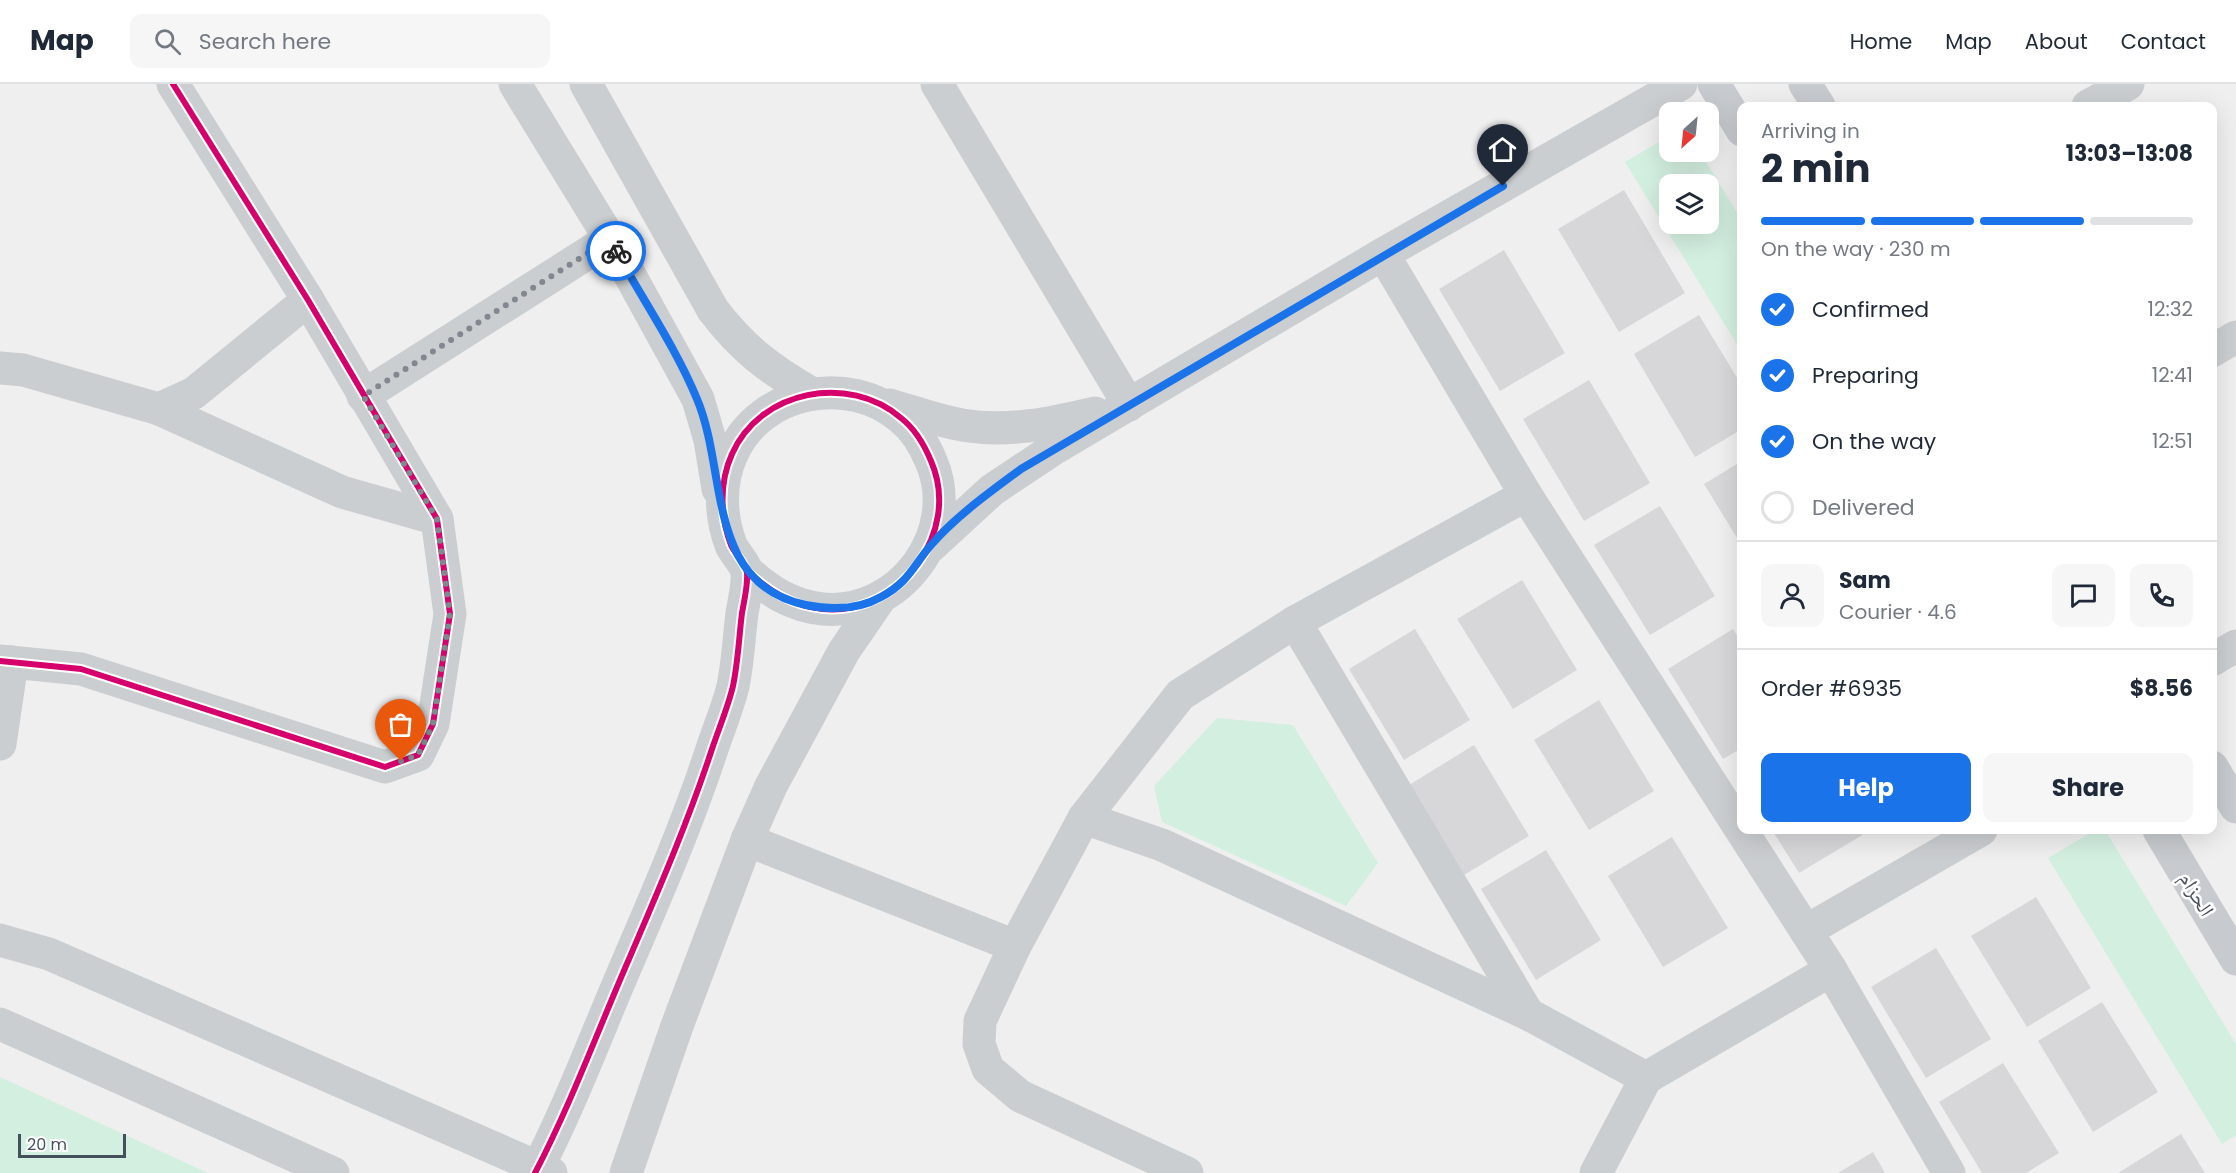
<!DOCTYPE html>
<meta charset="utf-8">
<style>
body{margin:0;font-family:Poppins,"Noto Naskh Arabic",sans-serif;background:#f6f6f7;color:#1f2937;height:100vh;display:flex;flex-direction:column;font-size:22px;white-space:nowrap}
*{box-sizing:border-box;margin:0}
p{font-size:20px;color:#747a83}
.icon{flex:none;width:33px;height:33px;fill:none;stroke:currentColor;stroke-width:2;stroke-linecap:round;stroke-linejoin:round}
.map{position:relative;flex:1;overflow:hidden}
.side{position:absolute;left:1737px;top:18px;width:480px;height:732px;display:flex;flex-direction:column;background:#fff;border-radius:12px;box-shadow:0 6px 24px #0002}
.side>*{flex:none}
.needle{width:39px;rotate:207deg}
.fabs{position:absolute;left:1659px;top:18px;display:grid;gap:12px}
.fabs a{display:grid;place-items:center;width:60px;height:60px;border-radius:12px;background:#fff;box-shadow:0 6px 24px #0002;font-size:30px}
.scale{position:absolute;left:18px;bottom:15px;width:108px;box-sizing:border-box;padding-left:6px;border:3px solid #46505c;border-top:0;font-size:16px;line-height:21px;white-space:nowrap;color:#46505c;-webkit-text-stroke:4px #fff;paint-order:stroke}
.pin{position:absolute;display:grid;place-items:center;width:51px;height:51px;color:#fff;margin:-62px -26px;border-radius:50% 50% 50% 0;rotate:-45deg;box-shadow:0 0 6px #0007}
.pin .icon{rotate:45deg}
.courier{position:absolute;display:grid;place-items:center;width:60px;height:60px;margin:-30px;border:4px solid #1a73e8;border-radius:50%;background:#fff;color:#222;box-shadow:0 2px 8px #0007}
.head em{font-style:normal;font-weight:700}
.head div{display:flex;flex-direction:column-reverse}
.head{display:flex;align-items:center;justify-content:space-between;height:102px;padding:0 24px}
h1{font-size:39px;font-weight:700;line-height:45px}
.bar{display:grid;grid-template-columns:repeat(4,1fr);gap:9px 6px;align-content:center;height:72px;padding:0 24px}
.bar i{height:8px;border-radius:4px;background:#e0e1e3}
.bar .active{background:#1a73e8}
.bar p{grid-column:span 4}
.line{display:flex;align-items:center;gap:15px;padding:0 24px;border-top:2px solid #e0e1e3}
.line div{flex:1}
.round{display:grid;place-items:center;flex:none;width:63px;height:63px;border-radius:12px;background:#f6f6f7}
ol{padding:0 24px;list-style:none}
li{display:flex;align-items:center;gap:18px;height:66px}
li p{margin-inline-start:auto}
li .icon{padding:6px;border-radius:50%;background:#1a73e8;color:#fff;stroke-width:4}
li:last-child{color:#747a83}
li i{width:33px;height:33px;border:3px solid #e0e1e3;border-radius:50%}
.button{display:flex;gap:12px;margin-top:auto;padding:12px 24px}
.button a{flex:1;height:69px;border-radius:12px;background:#1a73e8;color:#fff;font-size:24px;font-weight:700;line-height:69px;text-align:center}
.button a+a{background:#f6f6f7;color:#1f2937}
header{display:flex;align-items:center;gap:36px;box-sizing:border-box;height:84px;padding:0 30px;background:#fff;border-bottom:2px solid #e0e1e3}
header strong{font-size:28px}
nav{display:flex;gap:33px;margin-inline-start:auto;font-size:21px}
.search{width:420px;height:54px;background:#f6f6f7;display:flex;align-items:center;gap:15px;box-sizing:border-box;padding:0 21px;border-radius:12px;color:#747a83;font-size:22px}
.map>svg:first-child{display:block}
.green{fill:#d3efe0;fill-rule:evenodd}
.building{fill:#d7d7d9}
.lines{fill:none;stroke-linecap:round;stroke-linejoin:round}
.minor{stroke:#cbced0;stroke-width:33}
.major{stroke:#c7cace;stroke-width:33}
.cycleway-casing{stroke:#fff;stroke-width:10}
.cycleway{stroke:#d6006c;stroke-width:6}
.done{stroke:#82888f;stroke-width:6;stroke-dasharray:0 10.8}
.route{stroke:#1a73e8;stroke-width:8}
.labels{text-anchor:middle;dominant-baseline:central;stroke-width:5;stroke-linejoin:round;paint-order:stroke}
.street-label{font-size:21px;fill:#46505c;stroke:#fff}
</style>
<header>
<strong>Map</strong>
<div class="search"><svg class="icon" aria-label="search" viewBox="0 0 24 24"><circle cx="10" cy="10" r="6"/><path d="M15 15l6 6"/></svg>Search here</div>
<nav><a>Home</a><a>Map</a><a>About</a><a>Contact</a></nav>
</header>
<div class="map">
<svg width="2236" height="1089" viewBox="0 0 2236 1089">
<rect width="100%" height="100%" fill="#f0efef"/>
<g class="green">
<path d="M1669,52l1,16h30l41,67v132l-116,-189zM1708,100v40h-38v-40z"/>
<polygon points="1217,634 1293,641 1378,779 1346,822 1162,738 1154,702"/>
<polygon points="2095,746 2105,746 2236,960 2236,1051 2222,1060 2048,774"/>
<polygon points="0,993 208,1089 0,1089"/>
</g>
<g class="building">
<polygon points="1624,106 1685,209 1619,248 1558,145"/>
<polygon points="1504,166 1565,269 1500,307 1439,205"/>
<polygon points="1699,231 1742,302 1742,345 1695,373 1634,270"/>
<polygon points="1589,296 1650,399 1584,437 1523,335"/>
<polygon points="1742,377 1742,462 1704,400"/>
<polygon points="1660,422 1715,512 1650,551 1594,461"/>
<polygon points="1522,496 1577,586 1513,625 1457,535"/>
<polygon points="1415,545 1470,636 1404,676 1349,585"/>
<polygon points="1733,545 1742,559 1742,664 1723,675 1668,585"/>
<polygon points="1599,616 1654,707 1589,746 1534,656"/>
<polygon points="1474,661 1529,752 1464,791 1409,701"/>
<polygon points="1772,746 1861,746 1864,750 1799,789"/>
<polygon points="1672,753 1728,844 1663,883 1608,792"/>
<polygon points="1546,766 1601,856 1536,896 1481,805"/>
<polygon points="2036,813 2091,904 2027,943 1971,852"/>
<polygon points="1936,864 1991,955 1926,994 1871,903"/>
<polygon points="2102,918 2158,1008 2093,1048 2038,957"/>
<polygon points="2003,979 2059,1069 2026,1089 1982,1089 1939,1018"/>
<polygon points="2181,1050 2205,1089 2118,1089"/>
<polygon points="1873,1068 1885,1089 1838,1089"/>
</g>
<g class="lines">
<g class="minor">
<polyline points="515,0 610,155 698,315 710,356 718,405"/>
<path d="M586,0l127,226c29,38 56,59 98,83"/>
<polyline points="937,0 1129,321"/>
<polyline points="2088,22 2128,0"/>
<polyline points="1383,170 1526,411 1831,886 1949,1089"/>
<polyline points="2212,267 2236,253"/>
<polyline points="0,284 23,286 159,325 194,309 308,216"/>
<polyline points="363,312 610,155"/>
<path d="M890,321c24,7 48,16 72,20 45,8 90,-2 133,-12"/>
<polyline points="159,325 342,408 437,435"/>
<polyline points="931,462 992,406 1055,364 1383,170 1681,0"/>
<polyline points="1295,538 1528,930"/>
<polyline points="2212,576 2236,562"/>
<polyline points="0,577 81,585 385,683 418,671 433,640 450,530 437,435 308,216 173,0"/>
<polyline points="0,660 12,578"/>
<polyline points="1084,734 1162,761 1528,930 1646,994"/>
<polyline points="747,756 1015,862"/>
<polyline points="1806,847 1981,746"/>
<polyline points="0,856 49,870 551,1089"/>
<polyline points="0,940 333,1089"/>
<path d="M535,1089c36,-69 63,-143 94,-214 30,-70 59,-137 83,-210 7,-21 16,-42 21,-63 5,-24 6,-49 9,-73 2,-12 6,-27 5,-40 -1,-9 -12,-19 -16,-28 -11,-29 -12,-62 1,-91 28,-64 117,-81 169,-36 14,11 23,26 30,43 31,71 -31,155 -108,148 -31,-3 -54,-18 -76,-38"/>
<polyline points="626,1089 677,942 747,756 771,702 844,567 881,513"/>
<polyline points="1187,1089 1020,1012 988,985 979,960 980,937 1015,862 1084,734 1180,611 1295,538 1526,411"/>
<polyline points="1596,1089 1646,994 1831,886"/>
</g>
<g class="major">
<polyline points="1714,0 1742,46"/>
<polyline points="1805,0 1819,22"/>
<polyline points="2212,683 2236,723"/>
<polyline points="2159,746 2236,875"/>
</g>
<g class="cycleway-casing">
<g id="cycleway">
<polyline points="0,577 81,585 385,683 418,671 433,640 450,530 437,435 308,216 173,0"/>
<path d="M535,1089c36,-69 63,-143 94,-214 30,-70 59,-137 83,-210 7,-21 16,-42 21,-63 5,-24 6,-49 9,-73 2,-12 6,-27 5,-40 -1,-9 -12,-19 -16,-28 -11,-29 -12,-62 1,-91 28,-64 117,-81 169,-36 14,11 23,26 30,43 31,71 -31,155 -108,148 -31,-3 -54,-18 -76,-38"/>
</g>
</g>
<use href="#cycleway" class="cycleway"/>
</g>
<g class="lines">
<polyline class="done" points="401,677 418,671 433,640 450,530 437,435 363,312 610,155 616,167"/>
<path class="route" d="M616,167c27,49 60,97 81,148 31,73 8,185 109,206 25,5 52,5 75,-8 28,-15 32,-31 50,-52 25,-29 59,-53 90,-76l482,-283"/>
</g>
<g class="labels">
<g class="street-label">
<text transform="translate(2197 810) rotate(59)">الحزام</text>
</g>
</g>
</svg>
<div class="fabs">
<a><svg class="needle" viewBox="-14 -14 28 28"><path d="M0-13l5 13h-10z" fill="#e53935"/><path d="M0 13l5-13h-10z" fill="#747a83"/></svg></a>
<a><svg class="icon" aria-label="layers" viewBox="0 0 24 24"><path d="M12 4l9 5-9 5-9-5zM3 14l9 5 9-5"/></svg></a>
</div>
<div class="scale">20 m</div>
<div class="pin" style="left:401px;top:677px;background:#ea580c"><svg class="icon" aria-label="bag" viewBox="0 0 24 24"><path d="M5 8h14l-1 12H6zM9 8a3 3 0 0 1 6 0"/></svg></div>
<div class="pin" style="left:1503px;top:102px;background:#1f2937"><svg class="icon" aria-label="home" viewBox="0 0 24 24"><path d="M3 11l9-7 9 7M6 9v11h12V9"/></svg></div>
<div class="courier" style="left:616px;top:167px"><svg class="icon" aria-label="bike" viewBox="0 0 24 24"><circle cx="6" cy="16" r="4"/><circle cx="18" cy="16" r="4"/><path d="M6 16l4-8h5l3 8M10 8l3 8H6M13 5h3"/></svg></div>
<section class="side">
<div class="head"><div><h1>2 min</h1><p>Arriving in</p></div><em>13:03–13:08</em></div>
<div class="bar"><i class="active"></i><i class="active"></i><i class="active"></i><i></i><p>On the way · 230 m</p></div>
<ol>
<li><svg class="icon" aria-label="check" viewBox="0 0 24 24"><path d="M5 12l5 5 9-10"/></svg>Confirmed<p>12:32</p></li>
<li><svg class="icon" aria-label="check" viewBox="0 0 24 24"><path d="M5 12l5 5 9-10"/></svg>Preparing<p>12:41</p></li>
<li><svg class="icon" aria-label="check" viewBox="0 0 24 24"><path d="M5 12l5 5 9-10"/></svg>On the way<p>12:51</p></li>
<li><i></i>Delivered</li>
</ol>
<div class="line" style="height:108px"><a class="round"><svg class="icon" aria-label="person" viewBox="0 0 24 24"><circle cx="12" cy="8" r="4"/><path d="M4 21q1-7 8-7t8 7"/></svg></a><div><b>Sam</b><p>Courier · 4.6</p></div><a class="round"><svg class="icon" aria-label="chat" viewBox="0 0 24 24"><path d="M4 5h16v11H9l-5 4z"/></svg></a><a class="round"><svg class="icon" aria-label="phone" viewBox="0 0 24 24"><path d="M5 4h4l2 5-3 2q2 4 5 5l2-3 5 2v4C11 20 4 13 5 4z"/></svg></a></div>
<div class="line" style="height:78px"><div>Order #6935</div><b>$8.56</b></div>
<div class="button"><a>Help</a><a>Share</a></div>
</section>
</div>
